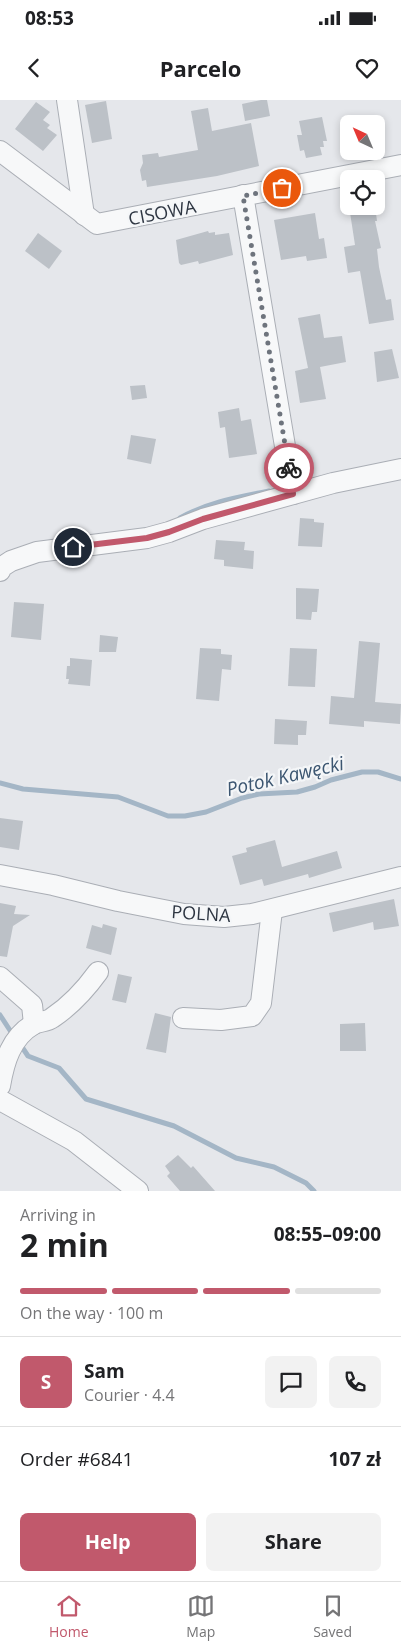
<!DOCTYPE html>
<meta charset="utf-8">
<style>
body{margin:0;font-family:"Open Sans",sans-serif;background:#f2f2f2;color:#202124;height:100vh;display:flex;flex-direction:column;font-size:19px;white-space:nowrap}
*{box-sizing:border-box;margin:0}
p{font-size:16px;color:#757577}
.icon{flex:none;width:28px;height:28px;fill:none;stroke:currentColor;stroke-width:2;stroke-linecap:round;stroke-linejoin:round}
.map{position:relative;height:1091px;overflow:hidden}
.sheet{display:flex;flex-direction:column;background:#fff;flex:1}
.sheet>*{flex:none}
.needle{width:32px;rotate:316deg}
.controls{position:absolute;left:340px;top:15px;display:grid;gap:10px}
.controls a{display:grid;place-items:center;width:45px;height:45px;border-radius:8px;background:#fff;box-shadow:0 2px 8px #0003;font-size:25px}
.pin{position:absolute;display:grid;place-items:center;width:42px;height:42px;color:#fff;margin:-21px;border:2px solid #fff;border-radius:50%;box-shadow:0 1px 5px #0007}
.courier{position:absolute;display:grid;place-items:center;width:50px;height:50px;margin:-25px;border:4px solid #c1596c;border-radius:50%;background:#fff;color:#222;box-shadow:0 1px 6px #0007}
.headline em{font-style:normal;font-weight:700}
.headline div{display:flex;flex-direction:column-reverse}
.headline{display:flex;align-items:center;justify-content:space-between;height:85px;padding:0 20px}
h1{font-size:32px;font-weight:700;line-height:38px}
.bar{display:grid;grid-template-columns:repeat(4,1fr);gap:8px 5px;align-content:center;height:60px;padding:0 20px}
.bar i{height:6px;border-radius:4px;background:#e0e0e0}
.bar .active{background:#c1596c}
.bar p{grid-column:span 4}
.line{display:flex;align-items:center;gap:12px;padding:0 20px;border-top:1px solid #e0e0e0}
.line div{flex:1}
.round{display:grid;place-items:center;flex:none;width:52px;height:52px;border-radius:8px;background:#f2f2f2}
.action{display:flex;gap:10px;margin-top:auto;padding:10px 20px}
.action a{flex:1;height:58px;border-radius:8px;background:#c1596c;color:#fff;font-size:20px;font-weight:700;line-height:58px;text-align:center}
.action a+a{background:#f2f2f2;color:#202124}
.status{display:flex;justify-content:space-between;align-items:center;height:35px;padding:0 25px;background:#fff;direction:ltr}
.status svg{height:14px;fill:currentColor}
header{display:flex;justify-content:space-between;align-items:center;height:65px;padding:0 20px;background:#fff;font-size:22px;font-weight:700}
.tab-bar{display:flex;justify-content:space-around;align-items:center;height:70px;border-top:1px solid #e0e0e0;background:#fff;font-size:14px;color:#757577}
.tab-bar a{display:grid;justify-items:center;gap:2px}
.tab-bar .active{color:#c1596c}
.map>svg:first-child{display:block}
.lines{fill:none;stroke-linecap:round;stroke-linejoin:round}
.stream{stroke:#a4b6c6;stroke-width:5}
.building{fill:#bcc1c7}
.minor-casing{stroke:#aaaeb5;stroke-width:22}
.minor{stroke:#f7f8f9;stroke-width:20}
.done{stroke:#6e747d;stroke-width:5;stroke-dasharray:0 9}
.route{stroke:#c1596c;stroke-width:6}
.labels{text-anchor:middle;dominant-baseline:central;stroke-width:4.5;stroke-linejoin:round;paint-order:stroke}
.street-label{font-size:18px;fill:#2e3642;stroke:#f4f6f8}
.water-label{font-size:19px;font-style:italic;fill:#3c5671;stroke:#f4f6f8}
</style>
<div class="status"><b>08:53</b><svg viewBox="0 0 49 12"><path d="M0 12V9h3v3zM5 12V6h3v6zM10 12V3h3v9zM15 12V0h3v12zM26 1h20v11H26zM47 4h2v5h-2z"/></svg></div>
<header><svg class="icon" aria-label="back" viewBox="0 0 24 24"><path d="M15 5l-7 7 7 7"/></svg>Parcelo<svg class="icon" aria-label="heart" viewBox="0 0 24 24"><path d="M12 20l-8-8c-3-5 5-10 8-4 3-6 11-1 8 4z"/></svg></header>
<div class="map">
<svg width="401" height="1091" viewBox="0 0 401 1091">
<rect width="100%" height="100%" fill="#e5e7eb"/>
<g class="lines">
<g class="stream">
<path d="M180,418c28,-16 59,-21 89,-27"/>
<polyline points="0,683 23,689 118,697 168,716 185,716 206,712 242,698 259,694 297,692 315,687 331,680 362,672 378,672 401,679"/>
<polyline points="0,915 13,935"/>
<polyline points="20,944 28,956 59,968 86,999 174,1026 236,1058 274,1067 306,1083 314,1091"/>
</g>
</g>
<g class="building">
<polygon points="261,0 267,0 270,16 245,21 242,4"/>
<polygon points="106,1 112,39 92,43 85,5"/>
<polygon points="36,2 50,12 43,20 50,25 47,28 57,35 43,51 15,29"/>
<polygon points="208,8 212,31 251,23 259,66 217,76 147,87 146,80 142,81 140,70 143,63 142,55 158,53 159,57 198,50 191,11"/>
<polygon points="322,17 327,41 323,41 324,47 320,47 322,55 306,58 304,50 300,51 297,35 302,35 299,21"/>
<polygon points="349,106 375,106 377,121 375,121 381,148 377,149 379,167 386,200 391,199 394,220 369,224 360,171 348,173 344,147 355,145"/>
<polygon points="315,113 319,139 324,138 327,158 307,161 306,156 281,160 274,120"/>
<polygon points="208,131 209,133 215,132 215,135 229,133 233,155 199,164 198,161 181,165 179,163 176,140"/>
<polygon points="38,133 62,151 49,169 25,151"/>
<polygon points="320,214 324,238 342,236 346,262 320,267 326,299 300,303 295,271 308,268 298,218"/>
<polygon points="392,249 399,278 377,282 374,252"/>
<polygon points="145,285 147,298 132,300 130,286"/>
<polygon points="239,308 241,321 251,319 257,354 229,358 225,327 220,328 218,312"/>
<polygon points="131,335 156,339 151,364 127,359"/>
<polygon points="300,418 314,419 314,422 324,423 322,447 298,446"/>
<polygon points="216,440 245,442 244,450 254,451 253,469 224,466 224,460 214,459"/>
<polygon points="296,488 319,489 317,512 312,512 311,520 296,519"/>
<polygon points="14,502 44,504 41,540 11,537"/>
<polygon points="100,535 118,537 116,552 99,552"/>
<polygon points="359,541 380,543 375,602 401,604 400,624 364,621 364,627 329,624 331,596 354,598"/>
<polygon points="200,548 221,549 221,554 232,555 231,570 222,569 219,601 196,599"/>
<polygon points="290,548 317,549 315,587 288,586"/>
<polygon points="70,558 92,560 90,586 68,584 69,579 66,579 67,566 70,566"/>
<polygon points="275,619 307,621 306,635 298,635 298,645 274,644"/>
<polygon points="0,718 23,721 19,750 0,747"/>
<polygon points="275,740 282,767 337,751 342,768 309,778 308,774 264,786 262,779 240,785 232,756 247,752 246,748"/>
<polygon points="394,799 399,826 374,830 373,822 333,832 329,813"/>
<polygon points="0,803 16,806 14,814 30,815 13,826 7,857 0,856"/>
<polygon points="103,824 117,828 111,855 86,848 92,825 102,828"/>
<polygon points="118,874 132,877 126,903 112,900"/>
<polygon points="155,913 171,917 166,953 146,949"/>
<polygon points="365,923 366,951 340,951 340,924"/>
<polygon points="178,1055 191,1068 193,1066 215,1091 180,1091 167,1076 170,1073 165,1066"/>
</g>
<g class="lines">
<g class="minor-casing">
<g id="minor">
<polyline points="67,0 84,115"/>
<polyline points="0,51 97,124 401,65"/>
<polyline points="243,95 293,394"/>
<polyline points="0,471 0,468 11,461 37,452 147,438 169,432 203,419 333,383 401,369"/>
<polyline points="0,775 53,785 118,801 184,814 224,817 252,814 401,777"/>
<polyline points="0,877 32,905 34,924"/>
<polyline points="183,918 221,920 252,916 261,903 272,810"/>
<path d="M0,986c4,-24 11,-49 34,-62 5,-3 13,-2 18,-6 18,-12 33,-28 46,-46"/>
<polyline points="0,1000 74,1041 138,1091"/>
</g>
</g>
<use href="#minor" class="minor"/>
</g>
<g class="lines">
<polyline class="done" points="282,88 243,96 289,368"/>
<polyline class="route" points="73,447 147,438 169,432 203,419 293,394 289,368"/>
</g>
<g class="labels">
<g class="street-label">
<text transform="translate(162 112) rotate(-11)">CISOWA</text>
<text transform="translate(201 813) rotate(4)">POLNA</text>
</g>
<g class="water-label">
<text transform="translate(285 676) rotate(-13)">Potok Kawęcki</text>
</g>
</g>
</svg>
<div class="controls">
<a><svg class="needle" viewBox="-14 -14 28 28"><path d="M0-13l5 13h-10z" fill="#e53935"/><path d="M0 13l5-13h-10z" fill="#757577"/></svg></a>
<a><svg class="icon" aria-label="locate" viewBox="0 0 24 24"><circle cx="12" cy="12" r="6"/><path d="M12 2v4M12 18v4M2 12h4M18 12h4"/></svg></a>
</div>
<div class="pin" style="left:282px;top:88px;background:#ea580c"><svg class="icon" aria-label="bag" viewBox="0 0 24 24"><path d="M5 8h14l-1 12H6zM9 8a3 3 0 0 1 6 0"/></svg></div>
<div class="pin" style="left:73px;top:447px;background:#1f2937"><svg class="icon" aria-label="home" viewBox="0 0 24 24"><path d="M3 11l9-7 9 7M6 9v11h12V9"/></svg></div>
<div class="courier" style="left:289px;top:368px"><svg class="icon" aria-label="bike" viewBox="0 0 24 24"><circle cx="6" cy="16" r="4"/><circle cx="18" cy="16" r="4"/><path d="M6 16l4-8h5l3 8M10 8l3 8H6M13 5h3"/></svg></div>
</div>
<section class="sheet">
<div class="headline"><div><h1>2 min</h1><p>Arriving in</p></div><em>08:55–09:00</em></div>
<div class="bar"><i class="active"></i><i class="active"></i><i class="active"></i><i></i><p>On the way · 100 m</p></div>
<div class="line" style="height:90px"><b class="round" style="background:#c1596c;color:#fff">S</b><div><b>Sam</b><p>Courier · 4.4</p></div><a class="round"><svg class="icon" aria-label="chat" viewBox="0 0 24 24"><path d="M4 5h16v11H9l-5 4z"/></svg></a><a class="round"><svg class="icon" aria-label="phone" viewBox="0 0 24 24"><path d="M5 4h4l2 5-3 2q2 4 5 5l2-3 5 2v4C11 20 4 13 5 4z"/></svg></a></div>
<div class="line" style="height:65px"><div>Order #6841</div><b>107 zł</b></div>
<div class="action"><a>Help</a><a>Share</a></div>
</section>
<nav class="tab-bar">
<a class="active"><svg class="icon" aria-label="home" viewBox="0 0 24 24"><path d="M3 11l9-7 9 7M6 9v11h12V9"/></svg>Home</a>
<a><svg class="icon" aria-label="map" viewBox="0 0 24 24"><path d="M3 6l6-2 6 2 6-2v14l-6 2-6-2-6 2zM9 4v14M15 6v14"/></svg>Map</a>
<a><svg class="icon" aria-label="saved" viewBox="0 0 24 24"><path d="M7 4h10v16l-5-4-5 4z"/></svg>Saved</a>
</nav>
